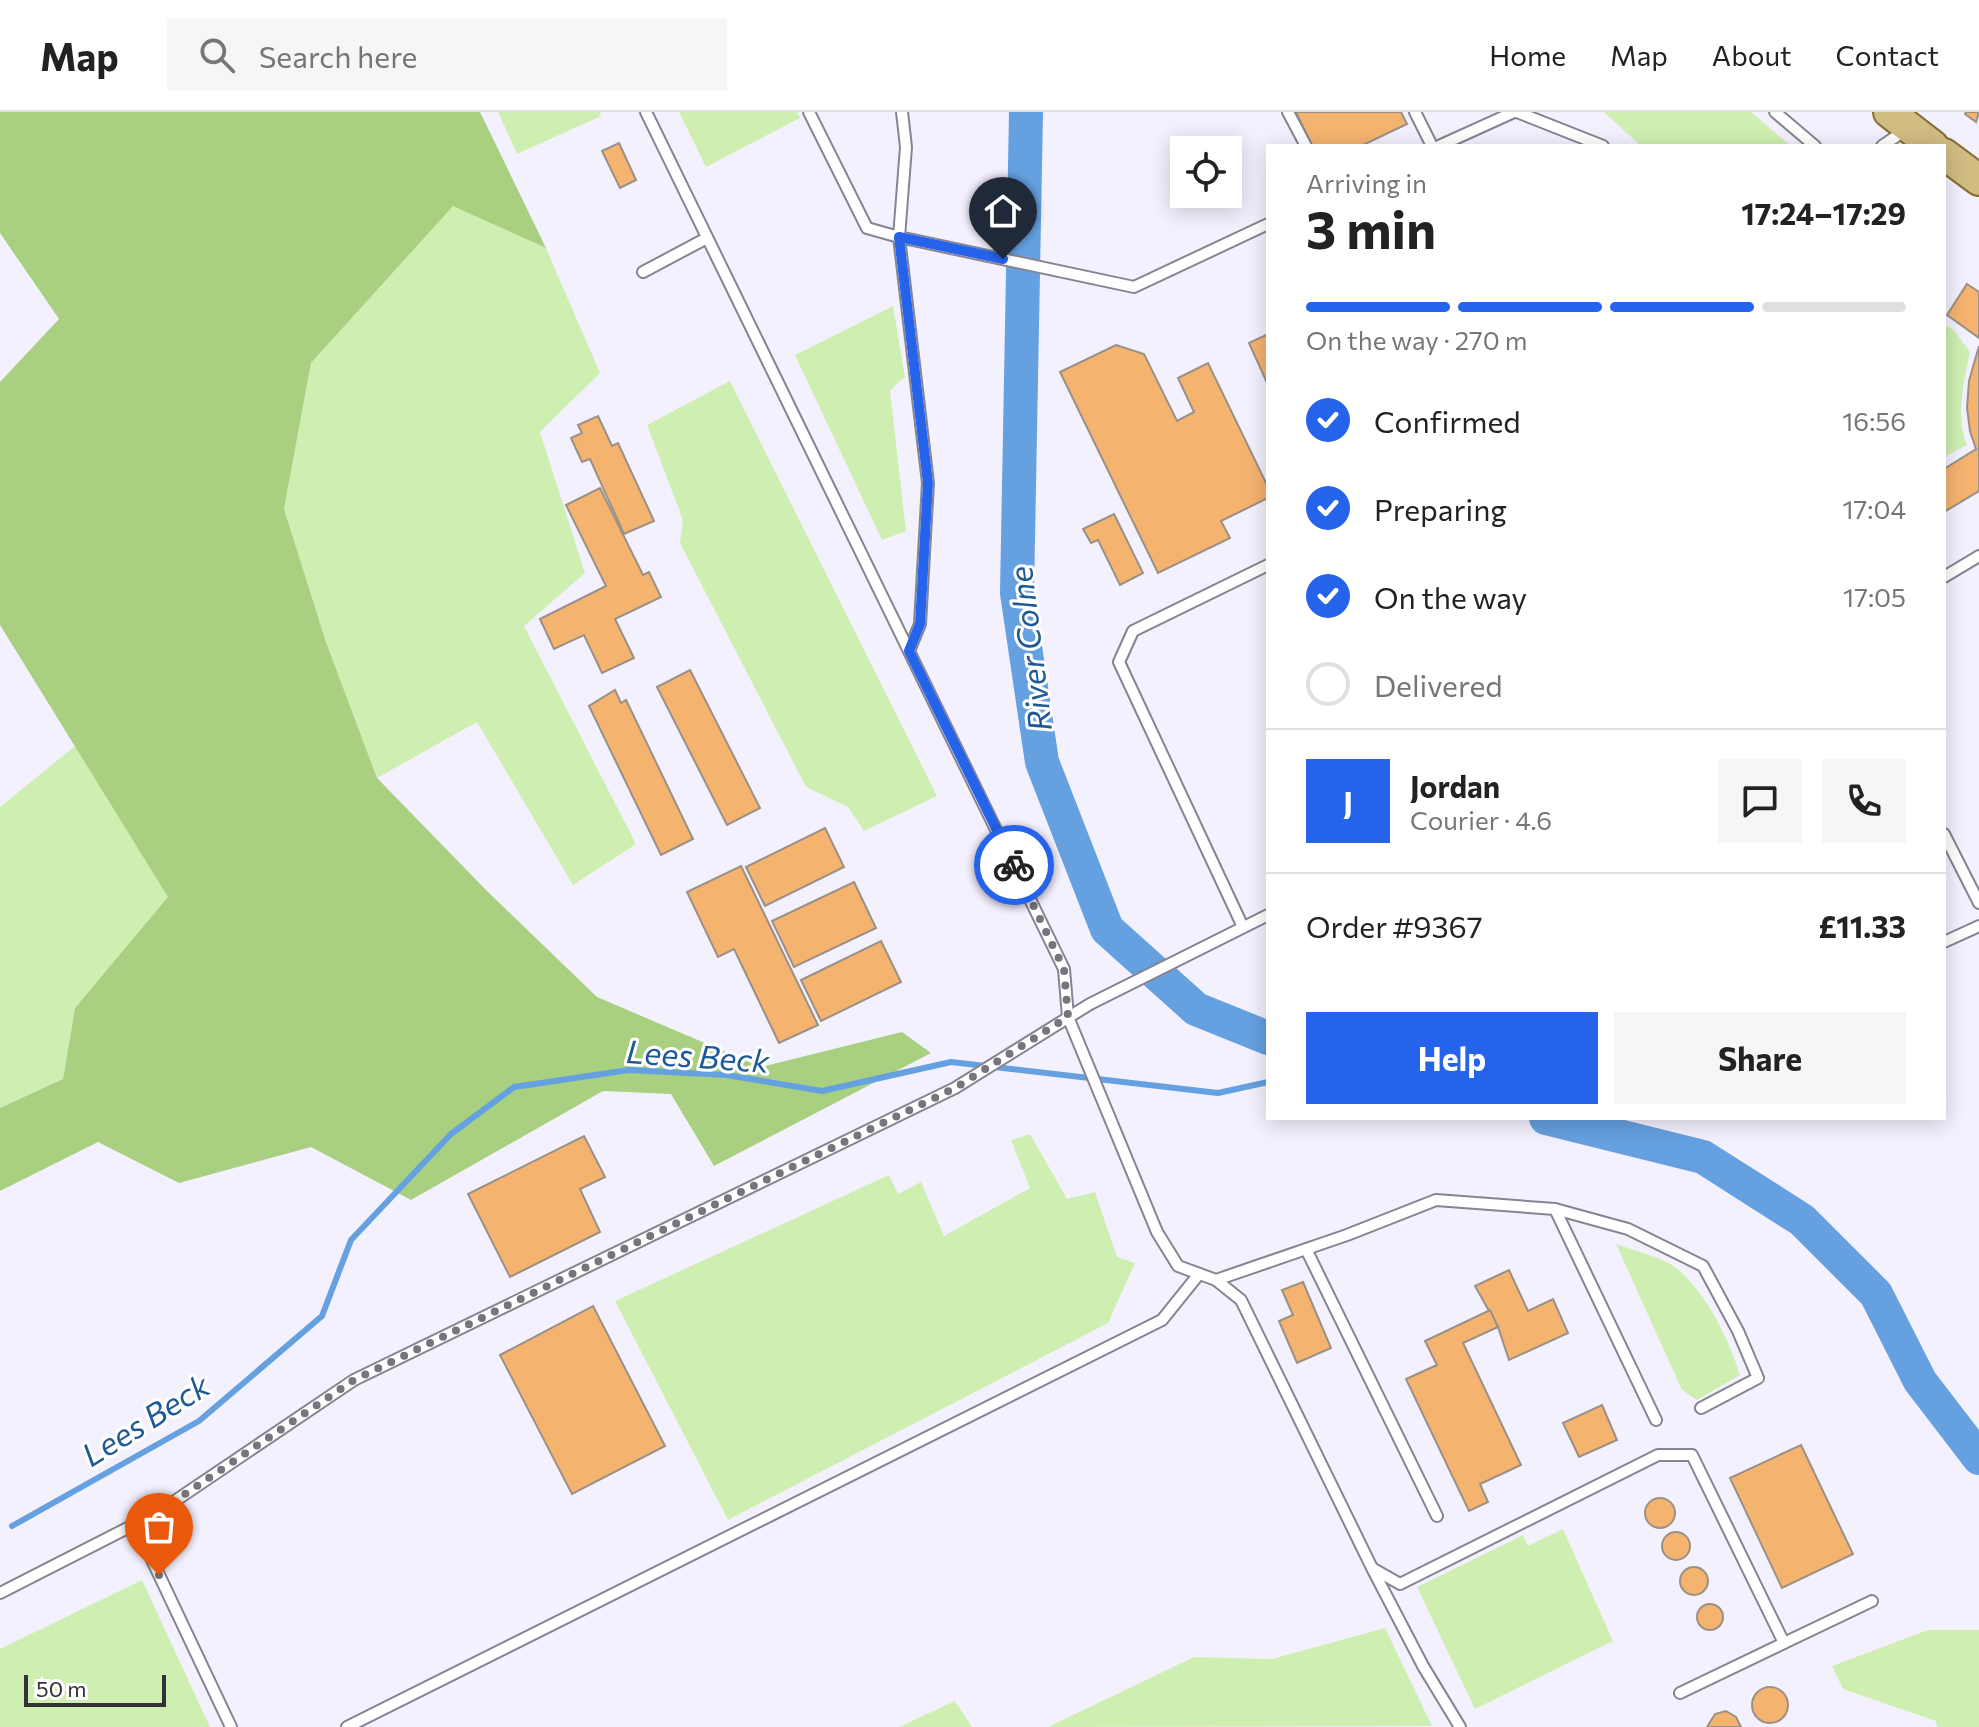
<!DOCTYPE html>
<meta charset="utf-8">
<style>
body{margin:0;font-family:Commissioner,sans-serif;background:#f6f6f6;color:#222;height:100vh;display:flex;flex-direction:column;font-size:30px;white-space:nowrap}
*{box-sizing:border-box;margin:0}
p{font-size:26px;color:#767676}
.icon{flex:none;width:44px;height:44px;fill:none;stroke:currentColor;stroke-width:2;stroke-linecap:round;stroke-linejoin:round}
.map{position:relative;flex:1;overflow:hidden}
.sheet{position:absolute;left:1266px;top:32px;width:680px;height:976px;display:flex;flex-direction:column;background:#fff;border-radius:0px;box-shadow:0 4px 20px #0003}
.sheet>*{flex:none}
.buttons{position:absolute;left:1170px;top:24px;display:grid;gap:16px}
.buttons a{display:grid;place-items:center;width:72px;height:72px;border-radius:0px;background:#fff;box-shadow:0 4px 20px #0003;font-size:40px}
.scale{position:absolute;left:24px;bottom:20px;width:142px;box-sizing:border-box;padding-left:8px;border:4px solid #323136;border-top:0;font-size:22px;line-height:28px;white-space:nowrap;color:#323136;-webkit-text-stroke:6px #fff;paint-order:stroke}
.pin{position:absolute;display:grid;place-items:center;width:68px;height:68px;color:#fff;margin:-82px -34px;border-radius:50% 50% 50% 0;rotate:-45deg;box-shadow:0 0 8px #0007}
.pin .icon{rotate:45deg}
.courier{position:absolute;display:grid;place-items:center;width:80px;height:80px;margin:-40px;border:6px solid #2563eb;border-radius:50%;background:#fff;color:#222;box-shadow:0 2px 10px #0007}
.headline em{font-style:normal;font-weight:700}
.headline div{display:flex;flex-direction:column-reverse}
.headline{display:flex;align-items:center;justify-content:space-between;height:136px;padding:0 40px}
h1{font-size:52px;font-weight:700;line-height:60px}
.bar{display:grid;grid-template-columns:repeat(4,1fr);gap:12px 8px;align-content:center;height:96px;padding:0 40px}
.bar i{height:10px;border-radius:6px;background:#e0e0e0}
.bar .active{background:#2563eb}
.bar p{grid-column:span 4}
.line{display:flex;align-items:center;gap:20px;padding:0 40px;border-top:2px solid #e0e0e0}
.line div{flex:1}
.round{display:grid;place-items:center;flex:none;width:84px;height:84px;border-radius:0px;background:#f6f6f6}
ol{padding:0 40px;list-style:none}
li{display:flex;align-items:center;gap:24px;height:88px}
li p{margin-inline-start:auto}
li .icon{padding:8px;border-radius:50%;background:#2563eb;color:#fff;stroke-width:4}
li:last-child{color:#767676}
li i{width:44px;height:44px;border:4px solid #e0e0e0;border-radius:50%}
.primary-button{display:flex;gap:16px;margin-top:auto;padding:16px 40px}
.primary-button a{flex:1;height:92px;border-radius:0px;background:#2563eb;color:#fff;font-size:32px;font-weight:700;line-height:92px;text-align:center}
.primary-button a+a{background:#f6f6f6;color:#222}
header{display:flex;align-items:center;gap:48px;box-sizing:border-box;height:112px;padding:0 40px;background:#fff;border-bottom:2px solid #e0e0e0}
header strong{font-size:38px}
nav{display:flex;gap:44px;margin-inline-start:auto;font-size:28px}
.search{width:560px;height:72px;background:#f6f6f6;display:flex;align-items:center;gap:20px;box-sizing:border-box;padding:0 28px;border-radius:0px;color:#767676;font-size:30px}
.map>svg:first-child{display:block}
.green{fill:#cfefb2}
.forest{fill:#a8d080}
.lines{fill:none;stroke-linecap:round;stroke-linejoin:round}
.stream{stroke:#65a0e0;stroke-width:6}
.river{stroke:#65a0e0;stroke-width:34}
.building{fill:#f5b370;stroke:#9b9085;stroke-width:2}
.service-casing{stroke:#878492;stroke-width:14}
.primary-casing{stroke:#856e31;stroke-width:34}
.service{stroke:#fff;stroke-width:10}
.primary{stroke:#d1bc82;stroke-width:30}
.done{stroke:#76747c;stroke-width:8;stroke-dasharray:0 14.4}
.route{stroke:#2563eb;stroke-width:10}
.labels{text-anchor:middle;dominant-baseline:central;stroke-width:6;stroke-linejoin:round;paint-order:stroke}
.water-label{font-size:32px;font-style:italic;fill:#1d5995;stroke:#fff}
</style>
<header>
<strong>Map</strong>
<div class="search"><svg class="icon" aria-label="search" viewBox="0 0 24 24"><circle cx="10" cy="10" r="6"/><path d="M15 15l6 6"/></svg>Search here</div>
<nav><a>Home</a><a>Map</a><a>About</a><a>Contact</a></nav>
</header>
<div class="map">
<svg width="1979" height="1615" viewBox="0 0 1979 1615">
<rect width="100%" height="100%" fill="#f4f1fe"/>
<g class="green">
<polygon points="498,0 600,0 601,4 517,42"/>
<polygon points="679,0 797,0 800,6 706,55"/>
<polygon points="1604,0 1751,0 1791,34 1641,34"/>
<polygon points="453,93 546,136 600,261 540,320 585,461 524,514 636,732 573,773 477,610 377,666 326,530 284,397 311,251"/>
<polygon points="893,194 905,265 890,278 906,419 882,428 795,243"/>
<path d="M1944,213l9,4 17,23c-6,30 -15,64 -3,93l-23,12z"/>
<polygon points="730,269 937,684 864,719 848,695 806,675 680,431 683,408 647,313"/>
<polygon points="75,634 169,785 75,896 63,967 0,996 0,695"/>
<polygon points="1030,1022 1067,1087 1095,1080 1117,1145 1135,1151 1108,1211 728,1408 615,1189 889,1063 898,1082 921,1070 944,1124 1030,1076 1011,1028"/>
<path d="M1616,1132c17,6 38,11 54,20 32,19 60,77 70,111l-43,25 -15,-10z"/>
<polygon points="1563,1417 1613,1529 1475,1597 1417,1475 1523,1423 1528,1434"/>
<polygon points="142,1468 210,1615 0,1615 0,1537"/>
<polygon points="1385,1516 1432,1614 1048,1615 1194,1545 1272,1547"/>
<polygon points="1928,1518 1979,1518 1979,1615 1937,1615 1936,1609 1843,1577 1832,1554"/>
<polygon points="955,1589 972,1615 899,1615"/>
</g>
<polygon class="forest" points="0,0 480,0 546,136 453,94 311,251 284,397 326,530 377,666 486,778 597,885 761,955 902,920 931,941 714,1054 671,982 603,979 411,1088 311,1035 179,1071 98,1030 0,1079 0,996 63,967 75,896 168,785 0,513 0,270 59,207 0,121"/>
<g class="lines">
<polyline class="stream" points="12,1414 199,1309 322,1204 351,1128 451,1022 514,975 629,958 726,963 822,979 951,950 1218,981 1268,970"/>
<g class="river">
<polyline points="1026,0 1017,481 1042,650 1107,817 1196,897 1268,926"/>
<polyline points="1546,1006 1703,1045 1802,1108 1876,1182 1920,1269 1979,1346"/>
</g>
</g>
<g class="building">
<polygon points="1296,0 1401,0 1407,12 1361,34 1312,34"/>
<polygon points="1966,0 1979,0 1976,10 1965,2"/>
<polygon points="619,31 636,68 620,76 602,39"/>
<polygon points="1967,172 1979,180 1979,226 1947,203"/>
<polygon points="1268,222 1268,273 1249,231"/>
<polygon points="1116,233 1144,242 1177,309 1194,300 1178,266 1208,251 1268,375 1268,386 1221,409 1230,426 1158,461 1060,260"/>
<polygon points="1979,234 1979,379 1944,400 1944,357 1976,337 1970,319 1967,296 1969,269"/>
<polygon points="598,304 612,334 618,331 654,409 624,422 590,347 582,350 571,326 582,321 578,313"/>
<polygon points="600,376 643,463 649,460 661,485 615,507 634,546 602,561 584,523 554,537 540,507 606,474 566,393"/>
<polygon points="1114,402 1143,461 1120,473 1098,428 1091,431 1083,417"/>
<polygon points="690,558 760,696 727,713 657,575"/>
<polygon points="615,578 621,591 626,588 693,727 661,743 589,594"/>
<polygon points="825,716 844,755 765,794 746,755"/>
<polygon points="741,754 818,913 779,931 734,837 718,845 687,780"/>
<polygon points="854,770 876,816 794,855 772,809"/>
<polygon points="881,829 901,870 821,909 801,868"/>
<polygon points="584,1024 605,1065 580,1077 600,1120 510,1165 468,1082"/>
<polygon points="1509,1158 1528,1199 1553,1187 1568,1221 1509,1248 1498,1215 1475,1174"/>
<polygon points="1303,1170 1331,1236 1297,1251 1279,1209 1293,1203 1282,1178"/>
<polygon points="593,1194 665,1334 572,1382 500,1243"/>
<polygon points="1490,1198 1498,1215 1463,1231 1521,1353 1480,1372 1488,1390 1469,1399 1406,1267 1437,1253 1425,1229"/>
<polygon points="1602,1293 1617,1328 1579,1345 1563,1311"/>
<polygon points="1801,1333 1853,1442 1782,1476 1730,1366"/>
<circle cx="1660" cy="1401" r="15"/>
<circle cx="1676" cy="1434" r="14"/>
<circle cx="1694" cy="1469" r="14"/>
<circle cx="1710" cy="1505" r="13"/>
<circle cx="1770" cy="1593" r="18"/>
<polygon points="1726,1599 1736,1605 1741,1615 1707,1615 1715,1602"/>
</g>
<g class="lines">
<g class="service-casing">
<g id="service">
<polyline points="646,0 1064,857 1068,905 1157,1120 1178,1154 1216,1168 1347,1123 1436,1088 1555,1097 1628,1117 1703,1154 1738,1219 1758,1266 1701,1296"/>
<polyline points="809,0 867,116 899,125 928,371 920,512 909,539"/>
<polyline points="902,0 906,35 899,125 1134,175 1268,112"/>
<polyline points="1288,0 1306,34"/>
<polyline points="1415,0 1432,34"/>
<polyline points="1517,0 1603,34"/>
<polyline points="1775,0 1815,34"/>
<polyline points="1439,34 1514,0"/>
<polyline points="1882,34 1907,17"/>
<polyline points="643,160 707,126"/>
<polyline points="1944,465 1979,444"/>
<polyline points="1944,722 1979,791"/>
<polyline points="1243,815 1119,550 1133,519 1268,453"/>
<polyline points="1944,830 1979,814"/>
<polyline points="1555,1097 1656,1308"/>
<polyline points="1306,1137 1437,1404"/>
<polyline points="1216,1168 1241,1188 1372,1456 1400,1472 1658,1343 1692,1343 1784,1531 1680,1581"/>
<polyline points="135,1412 231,1615"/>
<polyline points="1373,1458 1423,1554 1460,1615"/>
<polyline points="0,1481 157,1401 354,1268 955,976 1090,892 1268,803"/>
<polyline points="1784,1531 1872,1489"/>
<polyline points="347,1615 1162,1208 1199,1162"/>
</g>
</g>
<g class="primary-casing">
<g id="primary">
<polyline points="1889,0 1933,34"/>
<polyline points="1944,42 1979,68"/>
</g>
</g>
<use href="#service" class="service"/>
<use href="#primary" class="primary"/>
</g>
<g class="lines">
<polyline class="done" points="159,1463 135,1412 157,1401 354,1268 955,976 1068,905 1064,857 1014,753"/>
<polyline class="route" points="1003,147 899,125 928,371 920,512 909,539 1014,753"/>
</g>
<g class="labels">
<g class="water-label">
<text transform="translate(1029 537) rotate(-97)">River Colne</text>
<text transform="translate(698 943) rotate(4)">Lees Beck</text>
<text transform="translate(145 1307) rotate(-32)">Lees Beck</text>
</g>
</g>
</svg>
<div class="buttons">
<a><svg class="icon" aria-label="locate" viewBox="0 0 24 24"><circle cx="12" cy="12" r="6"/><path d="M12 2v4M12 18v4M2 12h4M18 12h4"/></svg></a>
</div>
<div class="scale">50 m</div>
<div class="pin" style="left:159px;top:1463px;background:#ea580c"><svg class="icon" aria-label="bag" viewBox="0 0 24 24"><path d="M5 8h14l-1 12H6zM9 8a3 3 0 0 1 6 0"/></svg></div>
<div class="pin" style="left:1003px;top:147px;background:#1f2937"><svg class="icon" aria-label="home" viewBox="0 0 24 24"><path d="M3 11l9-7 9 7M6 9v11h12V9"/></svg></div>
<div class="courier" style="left:1014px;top:753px"><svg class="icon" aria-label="bike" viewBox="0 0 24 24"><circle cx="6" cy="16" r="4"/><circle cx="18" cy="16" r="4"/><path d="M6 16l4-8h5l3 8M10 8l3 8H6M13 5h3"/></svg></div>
<section class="sheet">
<div class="headline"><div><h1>3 min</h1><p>Arriving in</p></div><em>17:24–17:29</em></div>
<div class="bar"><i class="active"></i><i class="active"></i><i class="active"></i><i></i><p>On the way · 270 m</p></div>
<ol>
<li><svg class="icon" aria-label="check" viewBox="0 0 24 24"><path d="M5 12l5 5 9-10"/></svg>Confirmed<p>16:56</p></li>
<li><svg class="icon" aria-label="check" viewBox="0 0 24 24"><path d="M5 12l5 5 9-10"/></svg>Preparing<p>17:04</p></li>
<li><svg class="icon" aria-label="check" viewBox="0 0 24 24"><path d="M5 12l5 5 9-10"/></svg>On the way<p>17:05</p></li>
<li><i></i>Delivered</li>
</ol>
<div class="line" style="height:144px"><b class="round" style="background:#2563eb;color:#fff">J</b><div><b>Jordan</b><p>Courier · 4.6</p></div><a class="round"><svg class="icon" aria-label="chat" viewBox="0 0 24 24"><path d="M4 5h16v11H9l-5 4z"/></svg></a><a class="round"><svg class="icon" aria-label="phone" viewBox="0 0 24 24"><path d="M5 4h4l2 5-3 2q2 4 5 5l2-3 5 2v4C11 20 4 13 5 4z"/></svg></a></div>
<div class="line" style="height:104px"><div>Order #9367</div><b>£11.33</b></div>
<div class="primary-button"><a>Help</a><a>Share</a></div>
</section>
</div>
